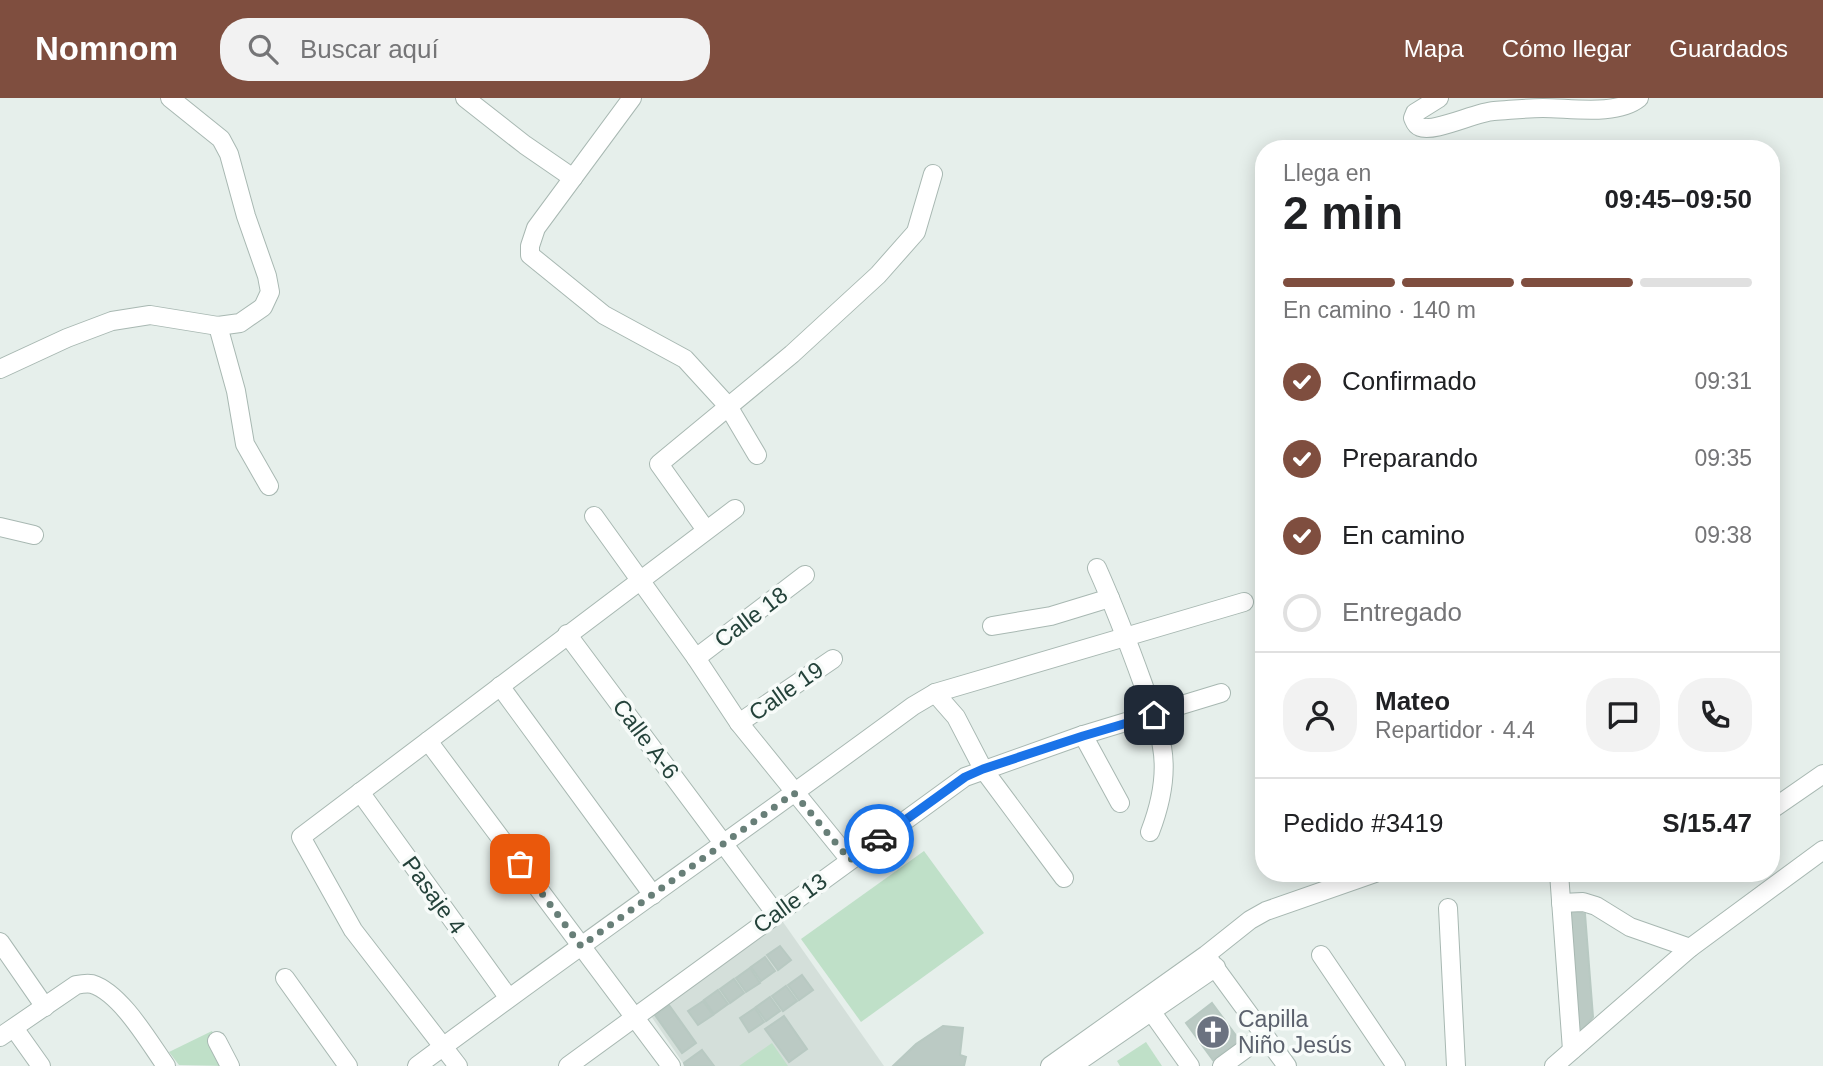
<!DOCTYPE html>
<html lang="es">
<meta charset="utf-8">
<style>
body{margin:0;font-family:Arial,sans-serif;background:#f2f2f2;color:#202124;height:100vh;display:flex;flex-direction:column;font-size:26px;white-space:nowrap}
*{box-sizing:border-box;margin:0}
p{font-size:23px;color:#757577}
.icon{flex:none;width:38px;height:38px;fill:none;stroke:currentColor;stroke-width:2;stroke-linecap:round;stroke-linejoin:round}
.map{position:relative;flex:1;overflow:hidden}
.drawer{position:absolute;left:1255px;top:42px;width:525px;height:742px;display:flex;flex-direction:column;background:#fff;border-radius:28px;box-shadow:0 4px 18px #0003}
.drawer>*{flex:none}
.pin{position:absolute;display:grid;place-items:center;width:60px;height:60px;color:#fff;margin:-30px;border-radius:14px;box-shadow:0 4px 10px #0006}
.courier{position:absolute;display:grid;place-items:center;width:70px;height:70px;margin:-35px;border:5px solid #1a73e8;border-radius:50%;background:#fff;color:#222;box-shadow:0 2px 9px #0007}
.head em{font-style:normal;font-weight:700}
.head div{display:flex;flex-direction:column-reverse}
.head{display:flex;align-items:center;justify-content:space-between;height:119px;padding:0 28px}
h1{font-size:46px;font-weight:700;line-height:52px}
.bar{display:grid;grid-template-columns:repeat(4,1fr);gap:10px 7px;align-content:center;height:84px;padding:0 28px}
.bar i{height:9px;border-radius:5px;background:#e0e0e0}
.bar .selected{background:#7f4e3f}
.bar p{grid-column:span 4}
.line{display:flex;align-items:center;gap:18px;padding:0 28px;border-top:2px solid #e0e0e0}
.line div{flex:1}
.round{display:grid;place-items:center;flex:none;width:74px;height:74px;border-radius:28px;background:#f2f2f2}
ol{padding:0 28px;list-style:none}
li{display:flex;align-items:center;gap:21px;height:77px}
li p{margin-inline-start:auto}
li .icon{padding:7px;border-radius:50%;background:#7f4e3f;color:#fff;stroke-width:4}
li:last-child{color:#757577}
li i{width:38px;height:38px;border:4px solid #e0e0e0;border-radius:50%}
header{display:flex;align-items:center;gap:42px;box-sizing:border-box;height:98px;padding:0 35px;background:#7f4e3f;color:#fff}
header strong{font-size:33px}
nav{display:flex;gap:38px;margin-inline-start:auto;font-size:24px}
.search{width:490px;height:63px;background:#f2f2f2;display:flex;align-items:center;gap:18px;box-sizing:border-box;padding:0 24px;border-radius:28px;color:#757577;font-size:26px}
.map>svg:first-child{display:block}
.built{fill:#d4dfda}
.green{fill:#bfe0c8}
.building{fill:#bbcac4;stroke:#b8c9c2;stroke-width:2}
.lines{fill:none;stroke-linecap:round;stroke-linejoin:round}
.minor-casing{stroke:#a8b8b2;stroke-width:20}
.minor{stroke:#fff;stroke-width:18}
.done{stroke:#687f78;stroke-width:7;stroke-dasharray:0 12.6}
.route{stroke:#1a73e8;stroke-width:9}
.labels{text-anchor:middle;dominant-baseline:central;stroke-width:7;stroke-linejoin:round;paint-order:stroke}
.street-label{font-size:23px;fill:#24423a;stroke:#f7fbf9}
.worship-label{font-size:23px;fill:#5b616d;stroke:#f7fbf9;text-anchor:start}
</style>
<header>
<strong>Nomnom</strong>
<div class="search"><svg class="icon" aria-label="search" viewBox="0 0 24 24"><circle cx="10" cy="10" r="6"/><path d="M15 15l6 6"/></svg>Buscar aquí</div>
<nav><a>Mapa</a><a>Cómo llegar</a><a>Guardados</a></nav>
</header>
<div class="map">
<svg width="1823" height="968" viewBox="0 0 1823 968">
<rect width="100%" height="100%" fill="#e6efeb"/>
<polygon class="built" points="783,824 884,968 685,968 651,918"/>
<g class="green">
<polygon points="924,753 984,835 861,924 801,841"/>
<polygon points="212,933 227,968 179,967 169,954"/>
<polygon points="1146,944 1162,968 1120,968 1117,963"/>
<polygon points="772,945 788,968 739,968"/>
</g>
<g class="building">
<polygon points="1564,809 1585,816 1593,919 1582,932 1576,927"/>
<polygon points="780,848 791,862 778,872 767,857"/>
<polygon points="765,859 775,873 761,883 751,869"/>
<polygon points="750,870 760,885 746,894 736,880"/>
<polygon points="802,877 813,892 799,902 788,887"/>
<polygon points="734,881 744,895 730,905 720,891"/>
<polygon points="786,888 797,903 783,913 772,898"/>
<polygon points="718,892 728,906 714,916 704,902"/>
<polygon points="770,899 780,913 766,923 756,909"/>
<polygon points="703,903 713,917 698,927 688,913"/>
<polygon points="1212,905 1240,943 1213,962 1186,925"/>
<polygon points="669,907 696,945 682,955 655,917"/>
<polygon points="755,910 764,924 749,934 740,920"/>
<polygon points="784,918 807,951 789,964 765,931"/>
<polygon points="943,928 963,930 960,957 966,959 964,968 893,968 916,946"/>
<polygon points="702,952 714,968 685,968 684,965"/>
</g>
<g class="lines">
<g class="minor-casing">
<g id="minor">
<polyline points="465,0 525,47 573,80"/>
<polyline points="632,0 536,130 530,148 530,157 604,217 685,261 728,308 757,357"/>
<path d="M1439,0l-24,15 -2,5c2,4 2,7 7,9 14,6 56,-15 74,-16 16,-1 33,-3 49,-3 28,0 74,8 96,-10"/>
<polyline points="218,228 236,293 245,346 269,388"/>
<polyline points="0,271 67,240 112,223 150,217 218,228 240,225 263,209 270,194 267,178 246,118 229,56 221,41 170,0"/>
<polyline points="594,418 696,560 739,625 850,762"/>
<polyline points="0,429 34,437"/>
<polyline points="706,432 659,366 792,256 878,177 916,134 933,76"/>
<path d="M1097,470c17,38 32,77 46,116 7,20 16,41 19,63 5,28 -2,59 -12,85"/>
<polyline points="992,528 1051,518 1110,500"/>
<polyline points="567,536 776,816"/>
<polyline points="696,560 805,477"/>
<polyline points="500,588 653,797"/>
<polyline points="935,595 956,619 983,671 1064,780"/>
<polyline points="739,625 833,561"/>
<polyline points="1083,637 1120,705"/>
<polyline points="428,643 671,968"/>
<polyline points="360,694 508,899"/>
<polyline points="1771,712 1823,676"/>
<polyline points="1559,775 1572,952"/>
<polyline points="1561,805 1583,804 1596,808 1630,829 1690,850"/>
<polyline points="1448,810 1456,968"/>
<polyline points="0,844 45,909"/>
<polyline points="1321,857 1396,968"/>
<polyline points="1208,860 1287,968"/>
<polyline points="285,880 348,968"/>
<polyline points="1151,913 1190,968"/>
<polyline points="14,930 41,968"/>
<path d="M0,939l76,-52c5,-1 11,-2 16,-1 29,9 57,58 74,82"/>
<polyline points="217,943 230,968"/>
<path d="M417,968c164,-122 332,-239 496,-360l22,-13 309,-91"/>
<polyline points="458,968 353,832 301,739 735,411"/>
<polyline points="568,968 965,679 1083,637 1221,595"/>
<polyline points="1050,968 1206,857 1250,822 1266,813 1375,775"/>
<polyline points="1072,968 1216,869"/>
<polyline points="1222,968 1263,938"/>
<polyline points="1554,968 1690,850 1823,752"/>
</g>
</g>
<use href="#minor" class="minor"/>
</g>
<g class="lines">
<polyline class="done" points="520,766 581,848 794,695 850,762 879,741"/>
<polyline class="route" points="879,741 965,679 983,671 1083,638 1154,617"/>
</g>
<defs>
<g id="church-disc" transform="scale(1.75)"><circle r="9.5" fill="#6b7280" stroke="#f7fbf9"/><path d="M-1.2-6h2.4v3.5h3.3v2.4h-3.3V6h-2.4V-.1h-3.3v-2.4h3.3Z" fill="#fff"/></g>
</defs>
<g fill-rule="evenodd">
<use href="#church-disc" x="1213" y="934"/>
</g>
<g class="labels">
<g class="street-label">
<text transform="translate(751 519) rotate(-37)">Calle 18</text>
<text transform="translate(786 593) rotate(-35)">Calle 19</text>
<text transform="translate(646 641) rotate(53)">Calle A-6</text>
<text transform="translate(434 797) rotate(54)">Pasaje 4</text>
<text transform="translate(790 805) rotate(-36)">Calle 13</text>
</g>
<g class="worship-label">
<text x="1238" y="921">Capilla<tspan x="1238" dy="26">Niño Jesús</tspan></text>
</g>
</g>
</svg>
<div class="pin" style="left:520px;top:766px;background:#ea580c"><svg class="icon" aria-label="bag" viewBox="0 0 24 24"><path d="M5 8h14l-1 12H6zM9 8a3 3 0 0 1 6 0"/></svg></div>
<div class="pin" style="left:1154px;top:617px;background:#1f2937"><svg class="icon" aria-label="home" viewBox="0 0 24 24"><path d="M3 11l9-7 9 7M6 9v11h12V9"/></svg></div>
<div class="courier" style="left:879px;top:741px"><svg class="icon" aria-label="car" viewBox="0 0 24 24"><path d="M5 17H2v-5l4-1 3-4h7l3 4 3 1v5h-3M9 17h6M6 11h13"/><circle cx="7" cy="17" r="2"/><circle cx="17" cy="17" r="2"/></svg></div>
<section class="drawer">
<div class="head"><div><h1>2 min</h1><p>Llega en</p></div><em>09:45–09:50</em></div>
<div class="bar"><i class="selected"></i><i class="selected"></i><i class="selected"></i><i></i><p>En camino · 140 m</p></div>
<ol>
<li><svg class="icon" aria-label="check" viewBox="0 0 24 24"><path d="M5 12l5 5 9-10"/></svg>Confirmado<p>09:31</p></li>
<li><svg class="icon" aria-label="check" viewBox="0 0 24 24"><path d="M5 12l5 5 9-10"/></svg>Preparando<p>09:35</p></li>
<li><svg class="icon" aria-label="check" viewBox="0 0 24 24"><path d="M5 12l5 5 9-10"/></svg>En camino<p>09:38</p></li>
<li><i></i>Entregado</li>
</ol>
<div class="line" style="height:126px"><a class="round"><svg class="icon" aria-label="person" viewBox="0 0 24 24"><circle cx="12" cy="8" r="4"/><path d="M4 21q1-7 8-7t8 7"/></svg></a><div><b>Mateo</b><p>Repartidor · 4.4</p></div><a class="round"><svg class="icon" aria-label="chat" viewBox="0 0 24 24"><path d="M4 5h16v11H9l-5 4z"/></svg></a><a class="round"><svg class="icon" aria-label="phone" viewBox="0 0 24 24"><path d="M5 4h4l2 5-3 2q2 4 5 5l2-3 5 2v4C11 20 4 13 5 4z"/></svg></a></div>
<div class="line" style="height:91px"><div>Pedido #3419</div><b>S/15.47</b></div>
</section>
</div>
